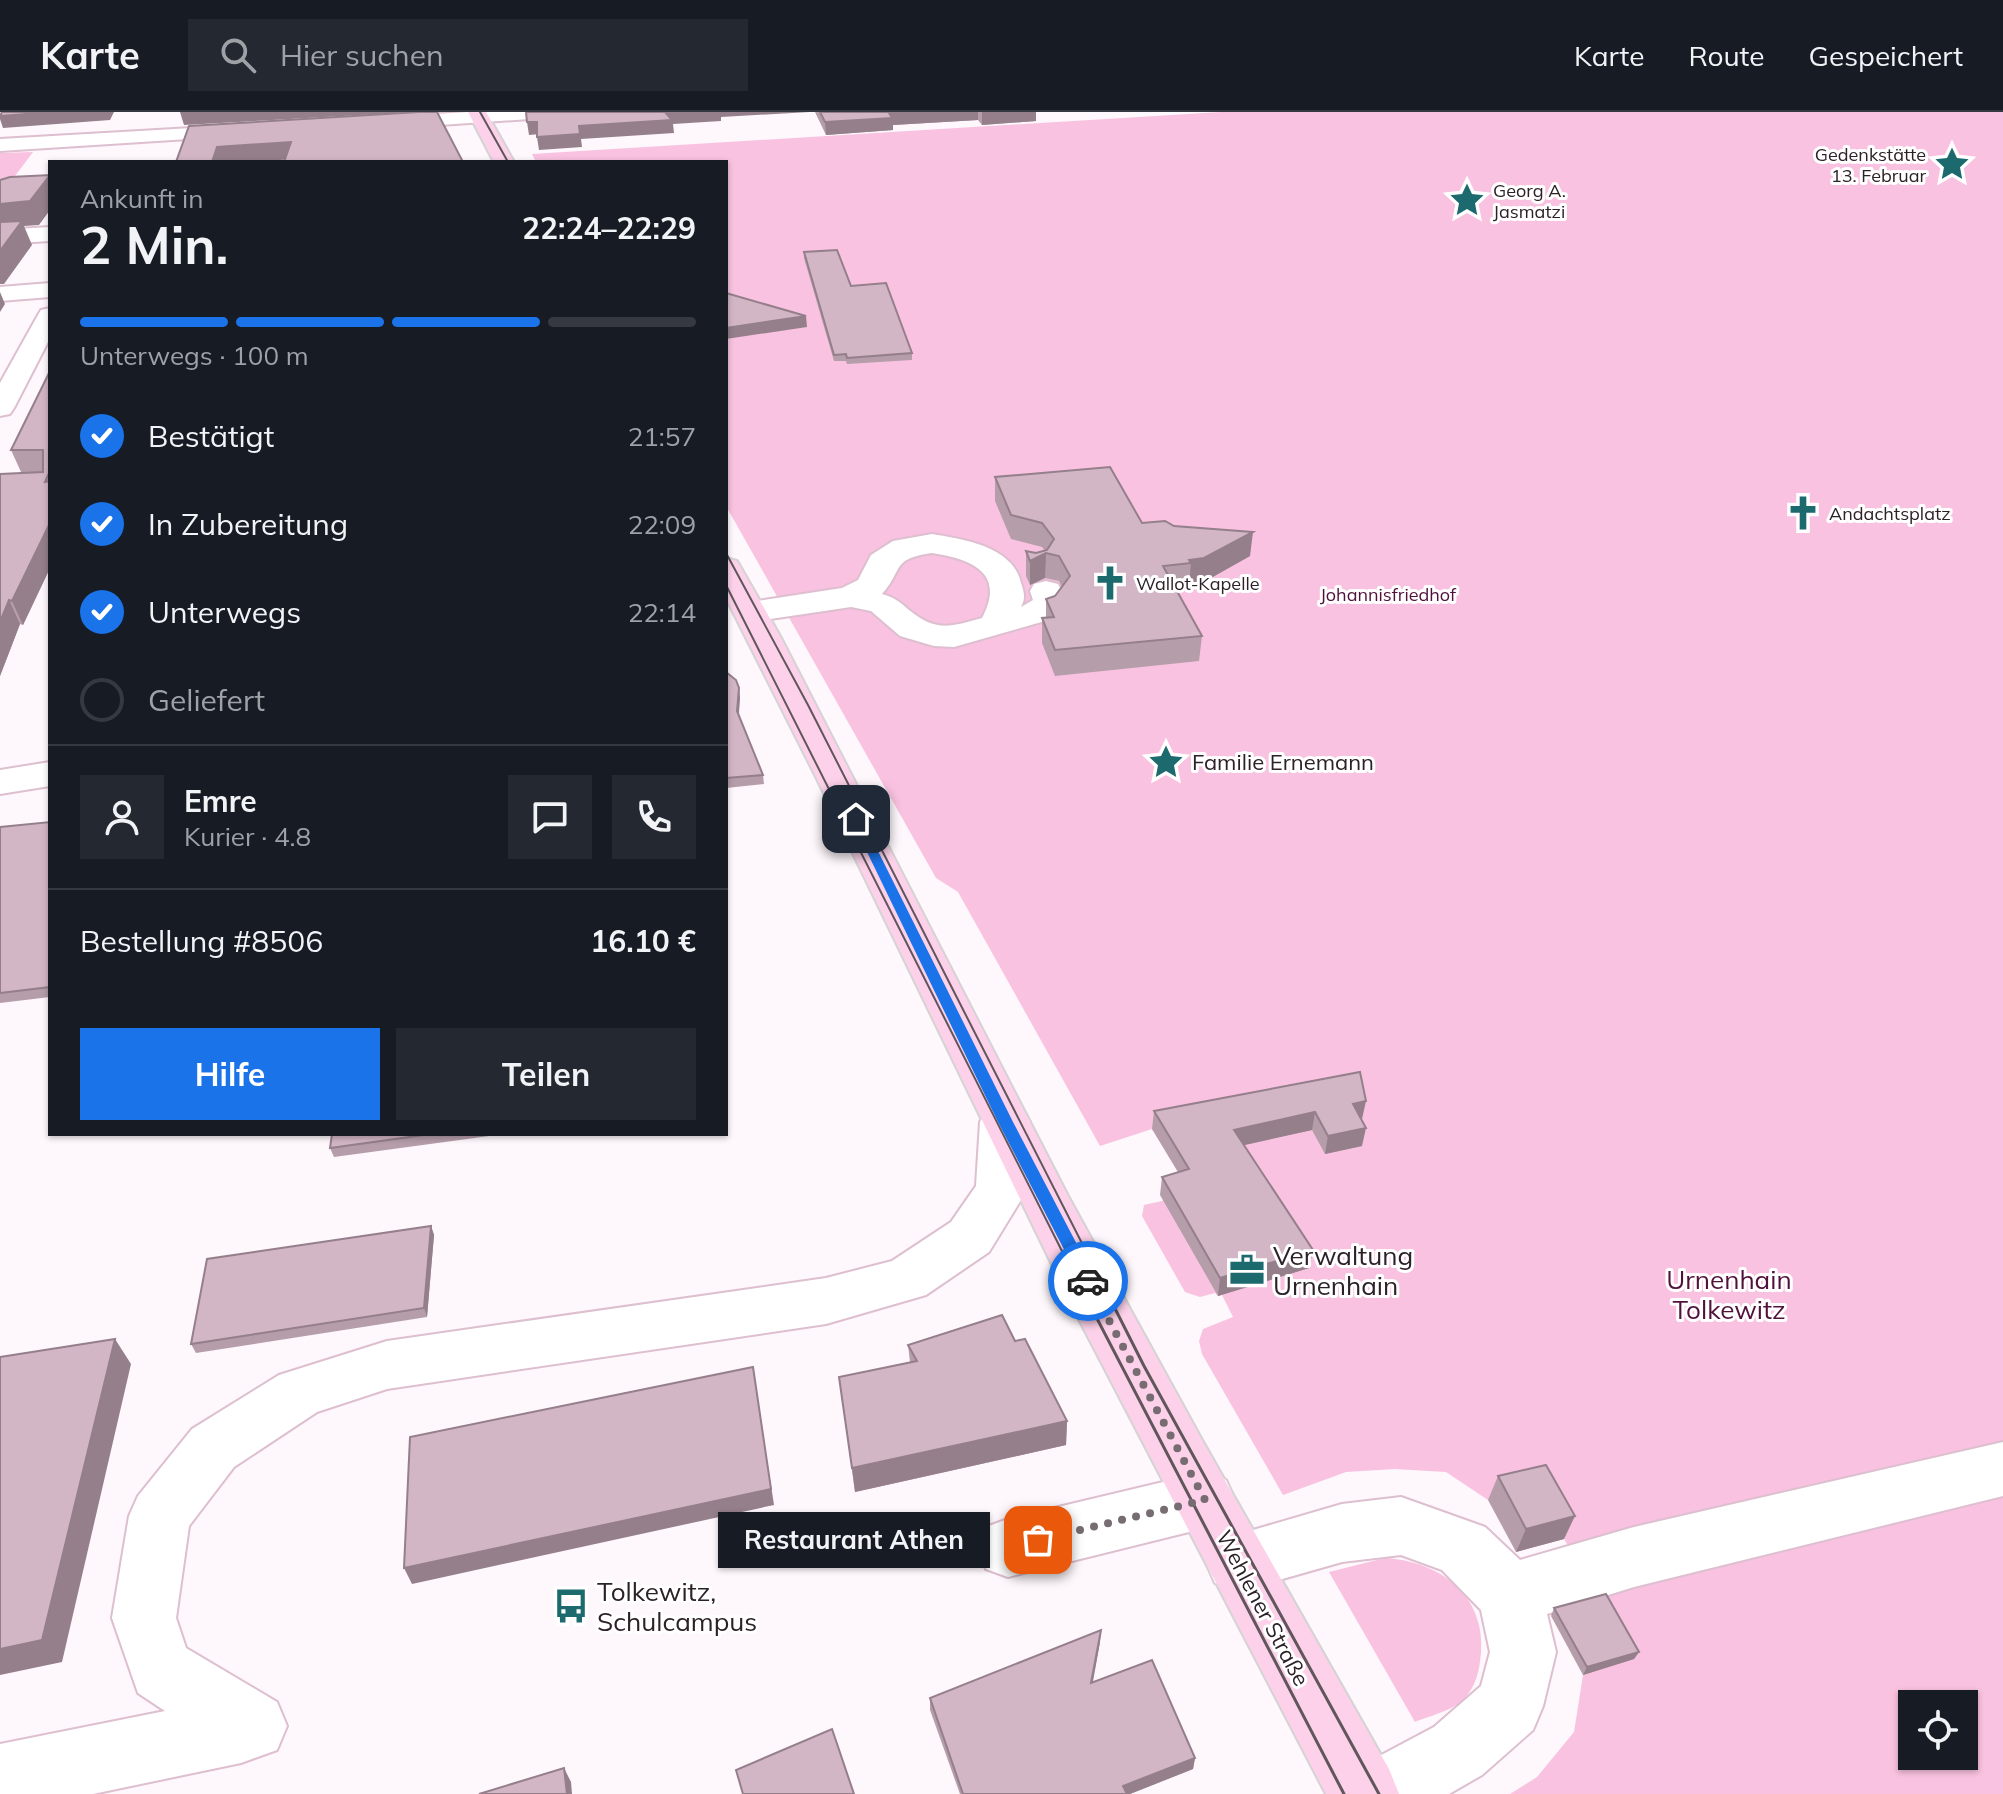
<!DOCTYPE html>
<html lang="de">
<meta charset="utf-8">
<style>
body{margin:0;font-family:Mulish,sans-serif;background:#242831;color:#f1f3f6;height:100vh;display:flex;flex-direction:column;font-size:30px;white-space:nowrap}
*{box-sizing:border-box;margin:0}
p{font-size:26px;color:#9ea1a6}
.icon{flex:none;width:44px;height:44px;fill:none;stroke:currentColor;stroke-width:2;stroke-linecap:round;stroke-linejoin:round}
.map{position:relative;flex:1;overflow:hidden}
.sheet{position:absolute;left:48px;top:48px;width:680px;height:976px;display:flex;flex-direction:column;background:#171b24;border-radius:0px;box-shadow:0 2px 6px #0004}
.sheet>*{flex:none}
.tools{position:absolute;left:1898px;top:1578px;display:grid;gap:16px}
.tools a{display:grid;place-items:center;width:80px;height:80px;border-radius:0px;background:#171b24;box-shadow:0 2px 6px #0004;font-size:40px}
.pin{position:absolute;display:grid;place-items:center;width:68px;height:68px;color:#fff;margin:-34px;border-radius:16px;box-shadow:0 4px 12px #0006}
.courier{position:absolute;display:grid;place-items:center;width:80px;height:80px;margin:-40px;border:6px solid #1a73e8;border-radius:50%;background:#fff;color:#222;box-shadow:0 2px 10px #0007}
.bubble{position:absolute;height:56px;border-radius:0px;background:#171b24;box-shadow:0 2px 6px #0004;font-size:26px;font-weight:700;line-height:56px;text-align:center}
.headline em{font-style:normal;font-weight:700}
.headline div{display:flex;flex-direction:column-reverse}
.headline{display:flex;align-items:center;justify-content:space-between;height:136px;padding:0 32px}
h1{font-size:52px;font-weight:700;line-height:60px}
.bar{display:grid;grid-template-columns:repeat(4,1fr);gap:12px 8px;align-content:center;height:96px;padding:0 32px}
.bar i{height:10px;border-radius:6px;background:#363941}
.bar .selected{background:#1a73e8}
.bar p{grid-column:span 4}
.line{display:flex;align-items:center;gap:20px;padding:0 32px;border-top:2px solid #363941}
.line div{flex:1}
.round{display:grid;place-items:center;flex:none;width:84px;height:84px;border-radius:0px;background:#242831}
ol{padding:0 32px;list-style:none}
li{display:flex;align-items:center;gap:24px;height:88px}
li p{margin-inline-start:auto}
li .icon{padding:8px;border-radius:50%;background:#1a73e8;color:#fff;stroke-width:4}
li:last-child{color:#9ea1a6}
li i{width:44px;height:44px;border:4px solid #363941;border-radius:50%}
.cta{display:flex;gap:16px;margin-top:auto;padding:16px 32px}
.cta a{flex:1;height:92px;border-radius:0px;background:#1a73e8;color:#fff;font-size:32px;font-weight:700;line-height:92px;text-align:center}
.cta a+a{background:#242831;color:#f1f3f6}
header{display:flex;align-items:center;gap:48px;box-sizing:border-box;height:112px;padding:0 40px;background:#171b24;border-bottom:2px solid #363941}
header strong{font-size:38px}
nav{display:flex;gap:44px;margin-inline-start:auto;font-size:28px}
.search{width:560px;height:72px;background:#242831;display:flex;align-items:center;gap:20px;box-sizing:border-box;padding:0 28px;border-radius:0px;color:#9ea1a6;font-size:30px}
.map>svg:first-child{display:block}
.green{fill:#f9c2e0;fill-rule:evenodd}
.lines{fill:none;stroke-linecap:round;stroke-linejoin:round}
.minor-casing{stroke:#ddbfcf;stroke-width:4}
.major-casing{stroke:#d5d3d4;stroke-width:4}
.minor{fill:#fff;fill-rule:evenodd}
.major{fill:#fcd1e9;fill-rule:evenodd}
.tram-far1{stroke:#60565b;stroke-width:2}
.tram{stroke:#60565b;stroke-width:3}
.wall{fill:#b59daa}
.shaded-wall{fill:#947f8b}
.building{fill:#d3b6c6;stroke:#947f8b;stroke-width:2}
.route{fill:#1a73e8}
.done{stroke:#766c71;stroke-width:8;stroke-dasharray:0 14.4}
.labels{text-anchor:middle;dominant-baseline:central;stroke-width:6;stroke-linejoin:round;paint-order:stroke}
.far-poi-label{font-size:18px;fill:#2c2127;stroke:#fff;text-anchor:start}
.far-park-label{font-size:18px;fill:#50113b;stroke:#fff}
.poi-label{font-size:22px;fill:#2c2127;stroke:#fff;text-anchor:start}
.street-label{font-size:22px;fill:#2c2127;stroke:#fff}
.near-poi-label{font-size:26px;fill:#2c2127;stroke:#fff;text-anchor:start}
.near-park-label{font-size:26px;fill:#50113b;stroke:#fff}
</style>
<header>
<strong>Karte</strong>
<div class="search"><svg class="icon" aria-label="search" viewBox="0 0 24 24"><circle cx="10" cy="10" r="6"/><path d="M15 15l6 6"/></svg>Hier suchen</div>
<nav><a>Karte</a><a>Route</a><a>Gespeichert</a></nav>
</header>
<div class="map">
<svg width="2003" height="1682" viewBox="0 0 2003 1682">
<rect width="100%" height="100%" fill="#fef7fb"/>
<g class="green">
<path d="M1221,0h782v1682h-493l27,-17 37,-45 9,-57v-104l-19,-32 -76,-39 -42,-28 -51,-3 -49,3 -63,23 -81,-141 -3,-13 4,-12 30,-12 -11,-22 -4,1 -3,-3 -15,4 -15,-5 -43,-76 2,-11 18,-4 25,-14 -35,-58 -52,17 -142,-254 -22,-14 -210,-372v-344h-190l-4,-8zM1912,1592h52v52h-52z"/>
<polygon points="33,40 3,80 0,80 0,41"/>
<path d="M1385,1446c54,3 101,37 96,95 -2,18 -4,31 -16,45 -10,12 -36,18 -50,24l-86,-150z"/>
</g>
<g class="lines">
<g class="minor-casing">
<g id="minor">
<polygon points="469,0 567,0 558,5 381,17 372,11 381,5"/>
<polygon points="244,13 253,19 251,23 0,39 0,27"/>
<polygon points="50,115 50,129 0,132 0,118"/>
<polygon points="50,171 50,185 0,189 0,175"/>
<polygon points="50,196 50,226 14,296 10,302 0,304 0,271 38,203 41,198"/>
<path d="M932,422c30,5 81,12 89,49 3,9 5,15 0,24l12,-7 -3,-9 4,-7 12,-3 12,3 9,18 -15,17 -98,28 -20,-1 -34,-10 -29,-25 -20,-4 -100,15 -12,-3 -5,-7 5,-7 12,-3 91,-14 16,-8 13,-25 22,-14zM932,441c40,6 74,20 50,65 -32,9 -46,14 -73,-8 -9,-8 -15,-13 -27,-16 22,-24 8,-35 50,-41z"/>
<polygon points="50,650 50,674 0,682 0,658"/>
<polygon points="1005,992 1022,997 1030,1010 1027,1078 989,1140 926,1183 826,1212 387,1277 317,1300 234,1355 189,1414 176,1506 186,1536 277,1590 287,1614 277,1638 241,1651 93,1682 0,1682 0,1632 165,1599 138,1581 112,1506 129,1404 138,1384 192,1317 279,1263 387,1229 826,1166 892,1149 951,1110 976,1074 980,1010 988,997"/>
<polygon points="2003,1330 2003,1384 1634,1475 1547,1502 1556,1540 1543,1594 1533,1618 1482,1663 1449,1682 1345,1682 1355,1657 1434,1615 1481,1574 1490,1540 1481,1498 1442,1458 1401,1443 1342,1450 1237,1480 1215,1471 1206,1450 1215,1429 1342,1392 1401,1385 1485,1415 1520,1448 1634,1415"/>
<polygon points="1205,1360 1226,1368 1235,1388 1226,1408 1205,1416 1008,1465 986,1457 977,1436 986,1415 1008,1407"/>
</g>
</g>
<g class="major-casing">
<g id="major">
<polygon points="468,0 486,0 514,50 494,50"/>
<polygon points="726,446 737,449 780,524 1068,1084 1202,1328 1389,1657 1399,1682 1326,1682 1072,1194 814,661 726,486"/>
</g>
</g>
<use href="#minor" class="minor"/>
<use href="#major" class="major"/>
<g class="tram-far1">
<polyline points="480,0 508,50"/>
<polyline points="726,441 808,593 1090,1147"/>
<polyline points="726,473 1066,1147"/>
</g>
<g class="tram">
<polyline points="1065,1145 1344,1682"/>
<polyline points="1089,1145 1144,1254 1379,1682"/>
</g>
</g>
<g class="wall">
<polygon points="815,0 1043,0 1036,0 1036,9 982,13 978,8 893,13 893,18 826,23"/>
<polygon points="804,140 851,174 912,241 912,248 847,252 846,249 834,249 804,146"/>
<polygon points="50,259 50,456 23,513 20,512 0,564 0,362 36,360 21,360 11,338"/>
<polygon points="995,365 1142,411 1174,414 1250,444 1202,471 1189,473 1189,476 1176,477 1202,524 1199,549 1055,564 1042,531 1042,506 1046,506 1046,487 1055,484 1062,475 1059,469 1045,466 1030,473 1026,464 1026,439 1036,441 1045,439 1042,435 1011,427 995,389"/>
<polygon points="726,560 740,585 739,603 763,663 764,672 726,676"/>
<polygon points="50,710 50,885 0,891 0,715"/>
<polygon points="1360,960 1362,1034 1325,1042 1312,1018 1244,1033 1309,1156 1218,1184 1160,1083 1162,1065 1178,1060 1152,1017 1154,999"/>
<polygon points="332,1022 504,1022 334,1045 330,1036"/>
<polygon points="431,1114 434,1123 427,1205 196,1241 191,1232"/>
<polygon points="1015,1229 1067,1309 1066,1333 855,1380 839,1265 910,1250 908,1233"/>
<polygon points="1498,1364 1564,1427 1516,1440 1488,1388"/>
<polygon points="1554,1496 1639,1540 1634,1547 1583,1563 1551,1504"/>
<polygon points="1100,1530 1093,1570 1195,1646 1193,1657 1130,1682 960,1682 930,1598 930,1586"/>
</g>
<g class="shaded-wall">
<polygon points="52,0 114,0 110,8 3,16 0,7 0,4"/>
<polygon points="180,0 413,0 184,13"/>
<polygon points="665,0 810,0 721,5 721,9 673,12 674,21 581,27 582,35 539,38 537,25 579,14"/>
<polygon points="907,0 978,0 978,8 893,13 893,18 826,23 825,10 889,1"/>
<polygon points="982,0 1043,0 1036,0 1036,9 982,13"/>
<polygon points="527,10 537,10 540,22 529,23"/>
<polygon points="291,30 295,47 252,50 212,50 217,35"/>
<polygon points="50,64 50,98 39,113 24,114 32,133 4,172 0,172 0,92"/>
<polygon points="0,180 5,192 0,200"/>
<polygon points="806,204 807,215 726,227 726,216"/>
<polygon points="50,411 50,456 23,513 12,489"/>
<polygon points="1253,420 1250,444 1202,471 1189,473 1191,451 1189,448"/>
<polygon points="1046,441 1045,466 1030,473 1030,449"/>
<polygon points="9,488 20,512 0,564 0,510"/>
<polygon points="739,576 740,585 738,608 737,599"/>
<polygon points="1366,989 1362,1007 1353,992"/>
<polygon points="1315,1000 1312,1018 1231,1036 1234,1018"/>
<polygon points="1366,1016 1362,1034 1325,1042 1328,1024"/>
<polygon points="431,1114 434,1123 427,1205 424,1196"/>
<polygon points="1313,1138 1309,1156 1218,1184 1220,1166"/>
<polygon points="115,1227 131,1252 62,1550 0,1563 0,1537"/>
<polygon points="753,1255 774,1393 412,1472 404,1456"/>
<polygon points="1067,1309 1066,1333 855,1380 852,1356"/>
<polygon points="1575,1404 1564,1427 1516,1440 1526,1417"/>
<polygon points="1101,1518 1100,1530 1090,1583 1091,1571"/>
<polygon points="1639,1540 1634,1547 1583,1563 1587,1555"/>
<polygon points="1195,1646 1193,1657 1130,1682 1122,1682 1123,1674"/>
<polygon points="564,1656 571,1670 572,1682 567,1682"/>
</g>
<g class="building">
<polygon points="2,0 52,0 0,4"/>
<polygon points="419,0 437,0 463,50 284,50 291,30 217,35 212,50 176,50 189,14"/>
<polygon points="526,0 665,0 672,8 579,14 580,22 537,25 537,10 527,10"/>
<polygon points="820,0 907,0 889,1 892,6 825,10"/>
<polygon points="50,63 30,89 0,92 0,68 10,65"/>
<polygon points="22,109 0,139 0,110"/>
<polygon points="837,138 851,174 886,171 912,241 847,246 846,242 834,243 804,140"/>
<polygon points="726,181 806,204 726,216"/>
<polygon points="50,259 50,359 45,370 50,369 50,411 12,489 9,488 0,510 0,362 43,360 43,338 11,338"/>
<polygon points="1110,355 1142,411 1165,409 1174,414 1253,420 1204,446 1189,448 1191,451 1163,454 1202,524 1055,538 1042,506 1054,505 1046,487 1055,484 1070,464 1059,444 1046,441 1030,449 1026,439 1036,441 1047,438 1054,427 1042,411 1011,403 995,365"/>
<polygon points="726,560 736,568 739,576 737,599 763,663 726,666"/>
<polygon points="50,710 50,875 0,881 0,715"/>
<polygon points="1360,960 1366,989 1353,992 1366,1016 1328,1024 1315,1000 1234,1018 1313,1138 1220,1166 1162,1065 1189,1057 1154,999"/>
<polygon points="332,1022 431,1022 330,1036"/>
<polygon points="431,1114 424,1196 191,1232 207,1147"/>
<polygon points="1002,1203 1015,1229 1025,1227 1067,1309 852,1356 839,1265 917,1249 908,1233"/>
<polygon points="115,1227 42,1528 0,1537 0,1245"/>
<polygon points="753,1255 771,1377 404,1456 410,1325"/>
<polygon points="1546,1353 1575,1404 1526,1417 1498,1364"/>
<polygon points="1606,1482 1639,1540 1587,1555 1554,1496"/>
<polygon points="1101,1518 1091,1571 1152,1548 1195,1646 1123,1674 1127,1682 963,1682 930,1586"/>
<polygon points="832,1617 854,1682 743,1682 736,1658"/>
<polygon points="564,1656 567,1682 479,1682"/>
</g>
<polygon class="route" points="856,703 862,707 1013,1010 1094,1165 1094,1174 1083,1174 998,1010 851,707"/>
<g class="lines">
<polyline class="done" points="1038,1428 1205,1388 1088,1169"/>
</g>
<defs>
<g id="sight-bare" transform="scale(2.76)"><path d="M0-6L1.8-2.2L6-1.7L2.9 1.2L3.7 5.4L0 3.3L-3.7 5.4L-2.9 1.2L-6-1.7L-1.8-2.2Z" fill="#1c696e" stroke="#fff" stroke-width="2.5" paint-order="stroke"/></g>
<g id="church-bare" transform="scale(2.76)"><path d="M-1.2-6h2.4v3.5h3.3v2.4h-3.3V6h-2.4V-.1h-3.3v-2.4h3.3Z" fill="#1c696e" stroke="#fff" stroke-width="2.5" paint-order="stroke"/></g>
<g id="office-bare" transform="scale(2.76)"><path d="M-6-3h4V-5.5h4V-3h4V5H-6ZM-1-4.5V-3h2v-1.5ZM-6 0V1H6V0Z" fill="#1c696e" stroke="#fff" stroke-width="2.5" paint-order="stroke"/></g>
<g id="bus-bare" transform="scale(2.76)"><path d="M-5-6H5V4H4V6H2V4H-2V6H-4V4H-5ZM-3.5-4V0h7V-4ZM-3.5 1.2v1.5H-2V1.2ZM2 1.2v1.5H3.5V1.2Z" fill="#1c696e" stroke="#fff" stroke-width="2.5" paint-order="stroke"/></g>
</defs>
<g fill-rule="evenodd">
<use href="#sight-bare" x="1952" y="52"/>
<use href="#sight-bare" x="1467" y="88"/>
<use href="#church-bare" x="1803" y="401"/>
<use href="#church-bare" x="1110" y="471"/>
<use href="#sight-bare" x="1166" y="650"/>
<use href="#office-bare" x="1247" y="1158"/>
<use href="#bus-bare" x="571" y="1494"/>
</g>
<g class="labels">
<g class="far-poi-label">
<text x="1926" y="42" text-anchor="end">Gedenkstätte<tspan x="1926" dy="21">13. Februar</tspan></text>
<text x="1493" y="78">Georg A.<tspan x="1493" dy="21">Jasmatzi</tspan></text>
<text x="1829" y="401">Andachtsplatz</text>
<text x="1136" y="471">Wallot-Kapelle</text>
</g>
<g class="far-park-label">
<text x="1388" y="482">Johannisfriedhof</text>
</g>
<g class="poi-label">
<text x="1192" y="650">Familie Ernemann</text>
</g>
<g class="street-label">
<text transform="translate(1263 1496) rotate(62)">Wehlener Straße</text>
</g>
<g class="near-poi-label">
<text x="1273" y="1143">Verwaltung<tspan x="1273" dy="30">Urnenhain</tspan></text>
<text x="597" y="1479">Tolkewitz,<tspan x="597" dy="30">Schulcampus</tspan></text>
</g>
<g class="near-park-label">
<text x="1729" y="1167">Urnenhain<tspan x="1729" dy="30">Tolkewitz</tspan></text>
</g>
</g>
</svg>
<div class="tools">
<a><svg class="icon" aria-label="locate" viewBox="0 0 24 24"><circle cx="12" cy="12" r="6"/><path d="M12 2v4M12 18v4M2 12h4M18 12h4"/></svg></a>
</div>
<div class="pin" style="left:1038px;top:1428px;background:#ea580c"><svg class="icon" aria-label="bag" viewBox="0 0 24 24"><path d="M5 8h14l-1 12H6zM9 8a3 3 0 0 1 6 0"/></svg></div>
<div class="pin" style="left:856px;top:707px;background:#1f2937"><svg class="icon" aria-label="home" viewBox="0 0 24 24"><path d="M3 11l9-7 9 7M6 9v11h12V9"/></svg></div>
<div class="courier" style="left:1088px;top:1169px"><svg class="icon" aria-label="car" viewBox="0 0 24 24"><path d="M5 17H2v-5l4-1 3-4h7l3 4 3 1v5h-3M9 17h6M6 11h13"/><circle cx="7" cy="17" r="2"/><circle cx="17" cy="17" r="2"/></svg></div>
<div class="bubble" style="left:718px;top:1400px;width:272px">Restaurant Athen</div>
<section class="sheet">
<div class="headline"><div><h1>2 Min.</h1><p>Ankunft in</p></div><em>22:24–22:29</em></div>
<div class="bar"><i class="selected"></i><i class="selected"></i><i class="selected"></i><i></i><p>Unterwegs · 100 m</p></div>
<ol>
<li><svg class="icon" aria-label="check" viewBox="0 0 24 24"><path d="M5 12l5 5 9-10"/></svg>Bestätigt<p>21:57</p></li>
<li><svg class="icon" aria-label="check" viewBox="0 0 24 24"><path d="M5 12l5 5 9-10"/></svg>In Zubereitung<p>22:09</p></li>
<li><svg class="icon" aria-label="check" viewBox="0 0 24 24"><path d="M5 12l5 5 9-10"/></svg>Unterwegs<p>22:14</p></li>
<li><i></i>Geliefert</li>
</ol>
<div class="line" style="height:144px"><a class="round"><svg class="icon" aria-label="person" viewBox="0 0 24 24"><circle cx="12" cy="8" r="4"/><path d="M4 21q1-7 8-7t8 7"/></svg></a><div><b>Emre</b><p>Kurier · 4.8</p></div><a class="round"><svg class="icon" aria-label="chat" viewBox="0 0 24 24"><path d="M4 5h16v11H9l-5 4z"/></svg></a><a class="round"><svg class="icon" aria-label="phone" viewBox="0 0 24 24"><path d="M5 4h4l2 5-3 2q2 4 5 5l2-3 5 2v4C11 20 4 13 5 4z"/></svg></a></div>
<div class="line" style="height:104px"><div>Bestellung #8506</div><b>16.10 €</b></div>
<div class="cta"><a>Hilfe</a><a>Teilen</a></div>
</section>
</div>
